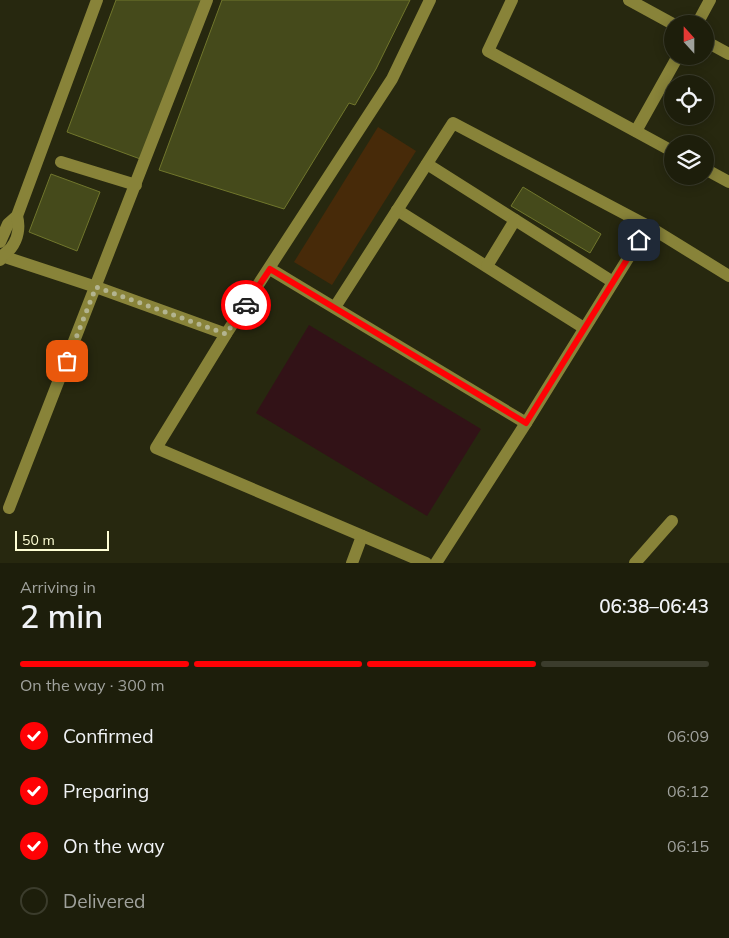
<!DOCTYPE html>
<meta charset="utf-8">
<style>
body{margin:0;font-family:Mulish,sans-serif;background:#2a2b19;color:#f1f3f6;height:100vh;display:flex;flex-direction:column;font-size:19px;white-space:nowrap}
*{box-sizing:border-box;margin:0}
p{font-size:16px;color:#a0a29d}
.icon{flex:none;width:28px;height:28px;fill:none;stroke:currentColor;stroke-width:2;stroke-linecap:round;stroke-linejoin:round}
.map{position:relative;height:563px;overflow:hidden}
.sheet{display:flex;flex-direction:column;background:#1d1e0b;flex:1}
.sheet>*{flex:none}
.needle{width:32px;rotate:339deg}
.controls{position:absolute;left:664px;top:15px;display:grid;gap:10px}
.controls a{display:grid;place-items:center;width:50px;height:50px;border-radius:50%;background:#1d1e0b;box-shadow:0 2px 12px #0003,0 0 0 1px #3b3c2c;font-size:25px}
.scale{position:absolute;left:15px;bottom:12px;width:94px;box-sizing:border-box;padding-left:5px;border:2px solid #ffffd6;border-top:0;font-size:14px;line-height:18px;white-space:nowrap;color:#ffffd6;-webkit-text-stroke:4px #27280f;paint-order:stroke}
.pin{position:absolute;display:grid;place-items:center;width:42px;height:42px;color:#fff;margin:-21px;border-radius:10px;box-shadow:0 2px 8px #0006}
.courier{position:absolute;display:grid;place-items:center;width:50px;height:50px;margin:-25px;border:4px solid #ff0205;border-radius:50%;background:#fff;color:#222;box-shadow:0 1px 6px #0007}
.overview em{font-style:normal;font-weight:600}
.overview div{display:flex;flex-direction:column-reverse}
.overview{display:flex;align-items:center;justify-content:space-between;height:85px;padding:0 20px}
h1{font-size:32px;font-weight:600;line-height:38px}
.bar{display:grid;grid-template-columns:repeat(4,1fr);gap:8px 5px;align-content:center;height:60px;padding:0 20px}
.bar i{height:6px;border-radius:4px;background:#3b3c2c}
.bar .selected{background:#ff0205}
.bar p{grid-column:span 4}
ol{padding:0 20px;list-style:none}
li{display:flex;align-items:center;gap:15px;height:55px}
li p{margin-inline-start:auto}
li .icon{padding:5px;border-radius:50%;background:#ff0205;color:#fff;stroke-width:4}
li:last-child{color:#a0a29d}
li i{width:28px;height:28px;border:2px solid #3b3c2c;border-radius:50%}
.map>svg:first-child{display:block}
.green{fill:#321217}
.water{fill:#472a09}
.building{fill:#454a1b;stroke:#70762c}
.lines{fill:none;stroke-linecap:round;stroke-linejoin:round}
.minor{stroke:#888339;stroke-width:12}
.done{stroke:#b3b490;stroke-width:5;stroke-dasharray:0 9}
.route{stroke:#ff0205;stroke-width:6}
</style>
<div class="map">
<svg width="729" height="563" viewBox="0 0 729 563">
<rect width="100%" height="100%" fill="#27280f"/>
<polygon class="green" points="309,325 481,429 427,516 256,413"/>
<polygon class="water" points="378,127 416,151 332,285 294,262"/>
<g class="building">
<polygon points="116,0 202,0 143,160 67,132"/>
<polygon points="222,0 410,0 376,69 355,105 349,103 284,209 159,170"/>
<polygon points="51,174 100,192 77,251 29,232"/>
<polygon points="523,187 601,234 590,253 511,206"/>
</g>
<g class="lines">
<g class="minor">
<polyline points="512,0 488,51 672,151"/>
<polyline points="629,0 673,24"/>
<polyline points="697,24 710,0"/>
<polyline points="705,41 729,54"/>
<polyline points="636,131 678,56"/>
<polyline points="61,162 136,185"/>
<polyline points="427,164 613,282"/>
<polyline points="705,169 729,182"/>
<polyline points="397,210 584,328"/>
<polyline points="648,226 729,276"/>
<polyline points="0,242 8,224 17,216 97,0"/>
<polyline points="2,256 96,287 226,334"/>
<path d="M0,260c2,-6 7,-7 11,-12 7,-9 9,-21 6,-32"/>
<polyline points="487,266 515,220"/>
<polyline points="270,269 526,423 648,226 453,123 335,307"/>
<polyline points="9,508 207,0"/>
<polyline points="352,563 362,536"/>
<polyline points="426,563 156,448 226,334 392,79 430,0"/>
<polyline points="436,563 526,423"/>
<polyline points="635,563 672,521"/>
</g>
</g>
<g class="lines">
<polyline class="done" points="67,361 96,287 226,334 246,305"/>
<polyline class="route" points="246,305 270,269 526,423 639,240"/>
</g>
</svg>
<div class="controls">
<a><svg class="needle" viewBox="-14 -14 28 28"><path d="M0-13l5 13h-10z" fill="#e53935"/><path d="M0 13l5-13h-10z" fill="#a0a29d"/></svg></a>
<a><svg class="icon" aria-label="locate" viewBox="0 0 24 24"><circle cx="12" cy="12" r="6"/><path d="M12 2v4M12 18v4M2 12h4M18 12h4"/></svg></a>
<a><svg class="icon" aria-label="layers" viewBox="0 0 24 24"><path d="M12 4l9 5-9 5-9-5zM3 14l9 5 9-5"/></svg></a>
</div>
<div class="scale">50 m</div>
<div class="pin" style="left:67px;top:361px;background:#ea580c"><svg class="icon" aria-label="bag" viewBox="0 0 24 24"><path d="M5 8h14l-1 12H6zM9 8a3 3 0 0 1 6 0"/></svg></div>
<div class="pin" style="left:639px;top:240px;background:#1f2937"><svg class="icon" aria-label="home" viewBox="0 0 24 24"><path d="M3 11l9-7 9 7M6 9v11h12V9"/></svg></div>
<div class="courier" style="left:246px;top:305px"><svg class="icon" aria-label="car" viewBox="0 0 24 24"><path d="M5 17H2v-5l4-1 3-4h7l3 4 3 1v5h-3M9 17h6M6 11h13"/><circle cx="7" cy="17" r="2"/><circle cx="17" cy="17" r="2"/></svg></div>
</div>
<section class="sheet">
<div class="overview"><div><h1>2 min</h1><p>Arriving in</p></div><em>06:38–06:43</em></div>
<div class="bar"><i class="selected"></i><i class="selected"></i><i class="selected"></i><i></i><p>On the way · 300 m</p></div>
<ol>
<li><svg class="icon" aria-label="check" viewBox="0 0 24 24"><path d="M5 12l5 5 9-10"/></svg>Confirmed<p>06:09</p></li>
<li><svg class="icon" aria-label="check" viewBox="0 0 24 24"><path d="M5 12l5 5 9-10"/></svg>Preparing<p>06:12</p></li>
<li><svg class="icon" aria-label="check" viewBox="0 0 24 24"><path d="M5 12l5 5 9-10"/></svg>On the way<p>06:15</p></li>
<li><i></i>Delivered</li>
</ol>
</section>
